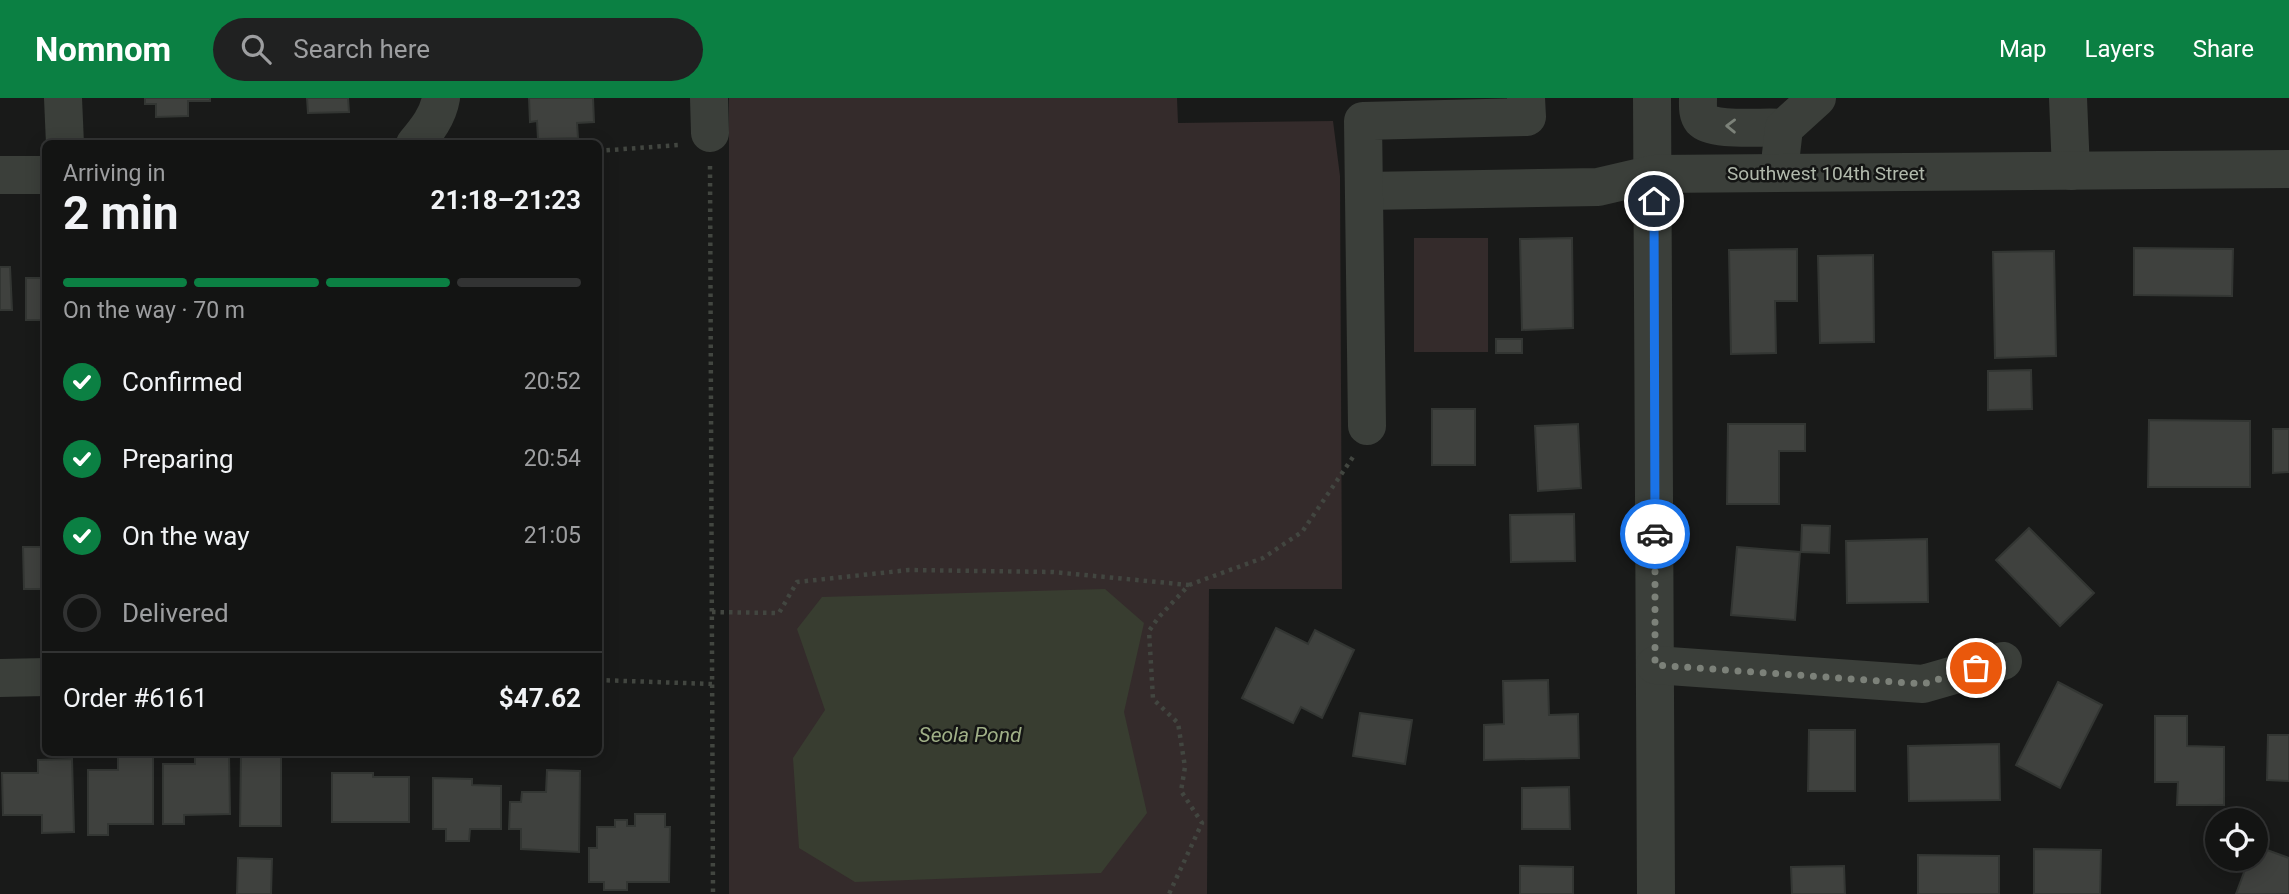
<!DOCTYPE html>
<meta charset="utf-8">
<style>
body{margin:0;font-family:Roboto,sans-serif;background:#202121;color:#f1f3f6;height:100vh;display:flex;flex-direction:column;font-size:26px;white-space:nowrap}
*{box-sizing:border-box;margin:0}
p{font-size:23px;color:#9d9ea0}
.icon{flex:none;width:38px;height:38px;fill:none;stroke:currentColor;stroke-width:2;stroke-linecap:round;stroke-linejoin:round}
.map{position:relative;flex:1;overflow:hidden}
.drawer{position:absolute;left:42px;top:42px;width:560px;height:616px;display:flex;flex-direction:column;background:#131413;border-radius:10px;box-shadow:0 4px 18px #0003,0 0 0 2px #323333}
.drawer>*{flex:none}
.fabs{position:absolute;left:2205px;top:710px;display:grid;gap:14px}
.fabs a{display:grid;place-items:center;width:63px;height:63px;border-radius:50%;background:#131413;box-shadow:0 4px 18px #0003,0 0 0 2px #323333;font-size:35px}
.pin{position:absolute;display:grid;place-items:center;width:60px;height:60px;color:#fff;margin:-30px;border:4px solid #fff;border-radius:50%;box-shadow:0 2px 7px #0007}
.courier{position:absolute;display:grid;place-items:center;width:70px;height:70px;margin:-35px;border:5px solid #1a73e8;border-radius:50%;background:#fff;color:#222;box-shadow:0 2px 9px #0007}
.headline em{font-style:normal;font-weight:700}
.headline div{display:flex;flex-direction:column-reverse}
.headline{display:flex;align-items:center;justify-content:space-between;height:119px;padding:0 21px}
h1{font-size:46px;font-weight:700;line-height:52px}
.bar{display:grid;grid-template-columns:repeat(4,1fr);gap:10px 7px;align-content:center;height:84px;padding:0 21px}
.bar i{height:9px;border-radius:5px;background:#323333}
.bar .on{background:#0b8043}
.bar p{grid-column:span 4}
.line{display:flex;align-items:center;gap:18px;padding:0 21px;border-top:2px solid #323333}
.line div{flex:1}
ol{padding:0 21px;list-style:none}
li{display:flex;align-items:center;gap:21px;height:77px}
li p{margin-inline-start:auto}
li .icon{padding:7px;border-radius:50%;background:#0b8043;color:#fff;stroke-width:4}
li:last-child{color:#9d9ea0}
li i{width:38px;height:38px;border:4px solid #323333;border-radius:50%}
header{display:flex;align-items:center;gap:42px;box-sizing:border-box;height:98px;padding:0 35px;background:#0b8043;color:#fff}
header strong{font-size:33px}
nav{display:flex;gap:38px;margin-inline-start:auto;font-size:24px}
.search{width:490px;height:63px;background:#202121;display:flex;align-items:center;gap:18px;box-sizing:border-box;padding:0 24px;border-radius:38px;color:#9d9ea0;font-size:26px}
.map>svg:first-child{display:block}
.green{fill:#342b2b}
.water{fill:#383d30}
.building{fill:#3f413e;stroke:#333633;stroke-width:2}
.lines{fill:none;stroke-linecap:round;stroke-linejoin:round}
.path{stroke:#424640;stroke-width:4.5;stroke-dasharray:3.5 5;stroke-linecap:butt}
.minor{stroke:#3b3f3a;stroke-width:38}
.oneway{stroke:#7c8279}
.done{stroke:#7c8179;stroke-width:7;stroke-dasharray:0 12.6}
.route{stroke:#1a73e8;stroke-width:9}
.labels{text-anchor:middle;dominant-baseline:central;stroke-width:5;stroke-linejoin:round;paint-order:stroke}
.street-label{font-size:19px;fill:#b1b9ac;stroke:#141514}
.water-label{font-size:21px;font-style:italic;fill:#a0b087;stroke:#141514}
</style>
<header>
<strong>Nomnom</strong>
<div class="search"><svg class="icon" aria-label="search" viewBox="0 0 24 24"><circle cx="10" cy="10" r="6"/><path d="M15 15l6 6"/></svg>Search here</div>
<nav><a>Map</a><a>Layers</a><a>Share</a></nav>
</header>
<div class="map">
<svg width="2289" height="796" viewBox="0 0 2289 796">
<rect width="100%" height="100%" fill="#191a19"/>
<g class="green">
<polygon points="729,0 1177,0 1178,25 1333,23 1340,78 1342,491 1209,491 1207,796 729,796"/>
<rect x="1414" y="140" width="74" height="114"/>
</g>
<polygon class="water" points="1105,491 1144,525 1124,614 1147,715 1101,775 855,784 799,750 793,660 825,612 797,531 822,499"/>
<g class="building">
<polygon points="145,0 210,0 210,3 188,3 188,18 156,19 156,6 145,6"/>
<polygon points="307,0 348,0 349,14 308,15"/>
<polygon points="529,0 593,0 594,24 577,25 578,40 538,41 537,23 530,24"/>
<polygon points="1572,140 1573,230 1522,232 1520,141"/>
<polygon points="2134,150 2233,151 2232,198 2134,197"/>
<polygon points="1797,151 1797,203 1775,203 1776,255 1731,256 1729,152"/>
<polygon points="2054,153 2056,258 1995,260 1993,154"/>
<polygon points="1873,157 1874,244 1820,245 1818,158"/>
<polygon points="0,169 10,169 12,212 0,212"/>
<rect x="26" y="180" width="20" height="42"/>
<rect x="1496" y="241" width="26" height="14"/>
<polygon points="2031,272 2032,311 1988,312 1988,273"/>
<rect x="1432" y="311" width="43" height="56"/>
<polygon points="2149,322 2250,323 2250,389 2148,389"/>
<polygon points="1578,326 1581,390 1538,393 1535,328"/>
<polygon points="1728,326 1805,326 1805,353 1779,353 1779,406 1727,406"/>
<polygon points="2273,331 2289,331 2289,374 2273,375"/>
<polygon points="1574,416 1575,463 1511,464 1510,417"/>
<polygon points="1802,427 1830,428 1829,455 1801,454"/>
<polygon points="2029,430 2094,495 2060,528 1996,462"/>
<polygon points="1927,441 1928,504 1847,505 1846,443"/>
<polygon points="23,449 46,449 46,491 24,491"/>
<polygon points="1737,449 1800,454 1795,522 1731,517"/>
<polygon points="1276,530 1308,546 1315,532 1354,552 1322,620 1301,609 1293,625 1242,600"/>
<polygon points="1548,582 1549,617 1578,616 1579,660 1484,662 1484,627 1504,626 1503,583"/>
<polygon points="2058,584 2102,607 2060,690 2016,667"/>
<polygon points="1360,615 1412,622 1405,666 1353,658"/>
<polygon points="2155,618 2187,618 2187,648 2224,649 2224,707 2177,707 2178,684 2155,684"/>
<polygon points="1809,632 1855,632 1855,693 1808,693"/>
<polygon points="2268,637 2289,637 2289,683 2267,682"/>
<polygon points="1999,646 2000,702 1909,703 1908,648"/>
<polygon points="118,656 153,656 153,726 108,726 108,737 88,737 88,672 118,672"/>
<polygon points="195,657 229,657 230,716 184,717 184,726 163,726 163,666 195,666"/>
<polygon points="241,657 281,657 281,728 240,728"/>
<polygon points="72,661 74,734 42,735 42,717 3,717 2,675 38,675 38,662"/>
<polygon points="547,672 580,673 579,754 521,751 521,731 509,731 510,704 521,704 522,694 546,694"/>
<polygon points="332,675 373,675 373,679 409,679 409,724 332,724"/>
<polygon points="433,680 472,681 472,687 501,688 501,731 470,731 469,743 446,743 446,731 433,731"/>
<polygon points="1569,689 1570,731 1522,731 1522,690"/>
<polygon points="635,716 665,716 665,729 670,729 669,784 627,784 627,792 604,792 604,784 589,784 589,750 597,750 597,729 615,729 615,722 627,722 627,728 635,728"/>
<polygon points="2256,748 2289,760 2289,796 2236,796 2249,761 2256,761"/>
<polygon points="2034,751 2101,752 2100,796 2034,796"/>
<polygon points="1918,757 1999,758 1999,796 1918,796"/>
<polygon points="238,760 272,761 271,796 237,796"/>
<polygon points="1520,768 1573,769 1573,796 1520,796"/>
<polygon points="1844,768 1845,796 1792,796 1791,769"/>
</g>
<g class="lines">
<g class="path">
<polyline points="598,53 678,47"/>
<polyline points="710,68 713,796"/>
<polyline points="1189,487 1263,460 1302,434 1353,359"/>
<polyline points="712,514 779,515 797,484 909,472 1053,474 1189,487 1158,520 1149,533 1153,601 1178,625 1185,669 1181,693 1202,725 1169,796"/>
<polyline points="598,582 712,586"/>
</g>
<g class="minor">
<polyline points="63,0 65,46"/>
<polyline points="709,0 710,35"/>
<polyline points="1652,0 1656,796"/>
<path d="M1698,0c0,7 -1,16 4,22 11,12 64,6 82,8"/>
<polyline points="2068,0 2071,73"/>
<path d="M415,46c12,-14 23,-28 26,-46"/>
<polyline points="1781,56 1784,30 1817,0"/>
<polyline points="0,77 46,77"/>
<polyline points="1365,93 1598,89 1654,76 2289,71"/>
<polyline points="1367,328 1363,23 1527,19 1526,0"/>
<polyline points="1655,567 1923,586 2003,563"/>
<polyline points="0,580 46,579"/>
</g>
</g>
<defs><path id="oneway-chevron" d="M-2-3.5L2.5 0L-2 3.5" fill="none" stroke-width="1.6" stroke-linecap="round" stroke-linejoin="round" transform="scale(1.75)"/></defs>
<use class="oneway" href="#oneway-chevron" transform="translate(1731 28) rotate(-179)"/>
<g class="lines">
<polyline class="done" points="1655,436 1655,567 1923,586 1976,570"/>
<polyline class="route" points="1654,103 1655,436"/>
</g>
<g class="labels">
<g class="street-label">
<text x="1826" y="75">Southwest 104th Street</text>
</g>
<g class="water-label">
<text x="970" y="637">Seola Pond</text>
</g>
</g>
</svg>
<div class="fabs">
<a><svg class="icon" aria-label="locate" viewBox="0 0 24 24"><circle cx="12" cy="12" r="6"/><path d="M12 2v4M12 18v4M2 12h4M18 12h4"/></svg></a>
</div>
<div class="pin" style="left:1976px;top:570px;background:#ea580c"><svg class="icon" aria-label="bag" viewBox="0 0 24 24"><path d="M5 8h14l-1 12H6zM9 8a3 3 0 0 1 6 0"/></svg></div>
<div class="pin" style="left:1654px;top:103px;background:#1f2937"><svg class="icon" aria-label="home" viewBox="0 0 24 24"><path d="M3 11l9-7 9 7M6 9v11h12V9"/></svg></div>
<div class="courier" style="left:1655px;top:436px"><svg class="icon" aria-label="car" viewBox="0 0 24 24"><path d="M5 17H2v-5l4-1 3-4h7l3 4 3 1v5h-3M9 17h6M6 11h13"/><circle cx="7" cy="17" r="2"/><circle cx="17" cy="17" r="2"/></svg></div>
<section class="drawer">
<div class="headline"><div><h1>2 min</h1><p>Arriving in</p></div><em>21:18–21:23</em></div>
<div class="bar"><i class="on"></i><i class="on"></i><i class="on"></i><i></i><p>On the way · 70 m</p></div>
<ol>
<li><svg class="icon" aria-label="check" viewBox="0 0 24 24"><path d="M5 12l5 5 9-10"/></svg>Confirmed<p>20:52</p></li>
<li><svg class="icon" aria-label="check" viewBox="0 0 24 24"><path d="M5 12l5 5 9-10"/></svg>Preparing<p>20:54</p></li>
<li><svg class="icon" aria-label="check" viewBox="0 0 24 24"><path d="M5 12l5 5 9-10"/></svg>On the way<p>21:05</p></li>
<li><i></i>Delivered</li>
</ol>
<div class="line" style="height:91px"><div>Order #6161</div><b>$47.62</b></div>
</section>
</div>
